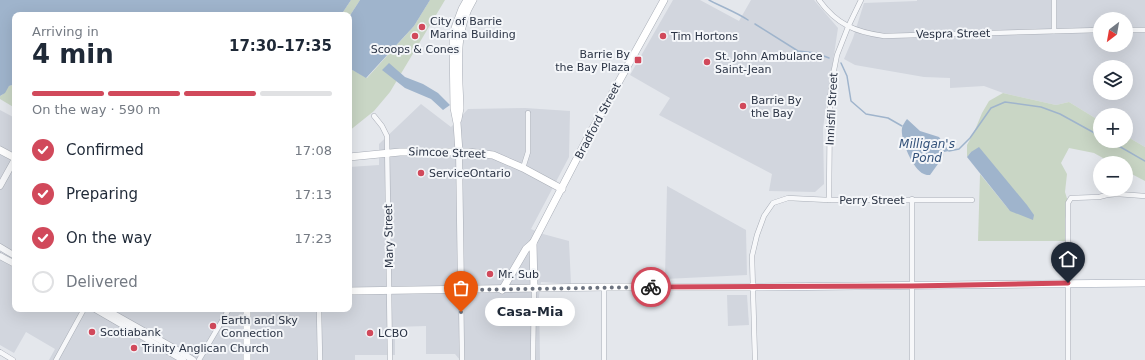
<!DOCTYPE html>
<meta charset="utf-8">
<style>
body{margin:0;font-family:"DejaVu Sans",sans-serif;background:#f6f6f7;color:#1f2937;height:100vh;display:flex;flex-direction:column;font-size:15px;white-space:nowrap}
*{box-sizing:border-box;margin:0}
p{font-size:13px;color:#747a83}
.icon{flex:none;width:22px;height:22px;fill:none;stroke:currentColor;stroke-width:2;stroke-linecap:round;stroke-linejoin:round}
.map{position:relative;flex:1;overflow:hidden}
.side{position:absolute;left:12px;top:12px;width:340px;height:300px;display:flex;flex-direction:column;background:#fff;border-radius:8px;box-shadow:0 4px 16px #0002}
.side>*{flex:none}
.needle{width:26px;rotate:211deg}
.fabs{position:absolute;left:1093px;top:12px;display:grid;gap:8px}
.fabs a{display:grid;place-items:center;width:40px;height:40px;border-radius:50%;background:#fff;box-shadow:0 4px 16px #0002;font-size:20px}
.pin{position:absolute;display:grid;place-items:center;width:34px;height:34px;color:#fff;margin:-41px -17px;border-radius:50% 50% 50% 0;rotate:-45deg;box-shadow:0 0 4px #0007}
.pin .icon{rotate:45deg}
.courier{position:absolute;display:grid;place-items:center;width:40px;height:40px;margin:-20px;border:3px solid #d1495b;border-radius:50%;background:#fff;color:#222;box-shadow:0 1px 5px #0007}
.bubble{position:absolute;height:28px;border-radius:14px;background:#fff;box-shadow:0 4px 16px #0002;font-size:13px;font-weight:700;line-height:28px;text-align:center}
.headline em{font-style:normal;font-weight:700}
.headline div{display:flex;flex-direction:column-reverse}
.headline{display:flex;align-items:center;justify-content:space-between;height:68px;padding:0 20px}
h1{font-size:26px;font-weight:700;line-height:30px}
.bar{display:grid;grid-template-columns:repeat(4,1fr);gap:6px 4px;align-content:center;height:48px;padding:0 20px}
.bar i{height:5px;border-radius:3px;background:#e0e1e3}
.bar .active{background:#d1495b}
.bar p{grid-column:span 4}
ol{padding:0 20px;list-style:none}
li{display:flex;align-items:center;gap:12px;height:44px}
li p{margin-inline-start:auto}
li .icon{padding:4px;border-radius:50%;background:#d1495b;color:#fff;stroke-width:4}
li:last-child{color:#747a83}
li i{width:22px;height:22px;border:2px solid #e0e1e3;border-radius:50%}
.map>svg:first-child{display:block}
.built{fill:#d2d6de;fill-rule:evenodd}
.green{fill:#c9d6c5}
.water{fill:#9fb4cc}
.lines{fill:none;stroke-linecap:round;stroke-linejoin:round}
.stream{stroke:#9fb4cc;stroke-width:1.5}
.minor-casing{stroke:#a9aeb7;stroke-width:5.5}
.tertiary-casing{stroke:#a9aeb7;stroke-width:7}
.secondary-casing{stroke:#a9aeb7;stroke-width:8}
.primary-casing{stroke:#a3abb8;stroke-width:8}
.minor{stroke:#f7f8fa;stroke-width:4.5}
.tertiary{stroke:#f7f8fa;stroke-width:6}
.secondary{stroke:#fff;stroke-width:7}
.primary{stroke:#fff;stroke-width:7}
.done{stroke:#6c737f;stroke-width:4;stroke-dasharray:0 7.2}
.route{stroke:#d1495b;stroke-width:5}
.poi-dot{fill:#d1495b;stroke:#f4f6f9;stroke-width:1.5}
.labels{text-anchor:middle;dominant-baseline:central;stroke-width:4;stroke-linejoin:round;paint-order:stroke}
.poi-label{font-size:11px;fill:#2b3445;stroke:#f4f6f9;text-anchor:start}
.street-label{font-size:11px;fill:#2b3445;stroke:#f4f6f9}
.water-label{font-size:12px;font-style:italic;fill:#34527a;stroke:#f4f6f9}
</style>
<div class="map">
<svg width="1145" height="360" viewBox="0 0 1145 360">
<rect width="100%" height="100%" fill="#e4e7ec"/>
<g class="built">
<polygon points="673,0 700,0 739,21 751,0 814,0 838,28 823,128 824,184 815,192 769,191 772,174 659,115 670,98 630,75"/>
<path d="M917,0h228v147l-19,-11v-21h-26v6l-31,-19 -13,3 -53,-12 -19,-7 -34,2v-10l-26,-1 -69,-12 -11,-6 9,-21 11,-35 53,-2zM1100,19h26v26h-26zM1100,67h26v26h-26z"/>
<polygon points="421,104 451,127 468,109 525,108 570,111 569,157 531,229 543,234 569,241 571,284 541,282 539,296 540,360 460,360 455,354 426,354 426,326 395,327 395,355 355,355 355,360 49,360 55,349 26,332 14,353 0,345 0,110 15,118 15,309 349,309 349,167 379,165 379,144"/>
<polygon points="667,186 746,230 747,275 665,279"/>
<polygon points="727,295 747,295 749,325 728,326"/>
</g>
<g class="green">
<polygon points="351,0 360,0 349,17 349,15 341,15"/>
<polygon points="430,0 445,0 390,92 374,111 349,131 349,68 367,78 414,26"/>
<polygon points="15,84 15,108 0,99 0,96 2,95 9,86"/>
<polygon points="1003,93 1056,105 1069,102 1100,121 1100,141 1126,141 1126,136 1145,147 1145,181 1126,171 1126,163 1112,163 1094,153 1069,148 1061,163 1067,174 1065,192 1069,205 1065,219 1065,241 978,241 980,174 1010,211 971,152 967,157 967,145 975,130 982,113 989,101"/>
</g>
<g class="water">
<polygon points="0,0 351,0 341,15 15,15 15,84 9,86 5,93 0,96"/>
<polygon points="360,0 430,0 414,26 366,78 349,68 349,17"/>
<polygon points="389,63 405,77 423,84 438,93 450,105 443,110 431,99 405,88 382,70"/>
<path d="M907,119l13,12 19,6 10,14 -5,1 -1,5 -13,18c-1,0 -5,0 -6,-1 -11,-4 -24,-35 -22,-46 1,-4 3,-6 5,-9z"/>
<polygon points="979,147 1027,205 1034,215 1033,220 1010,211 967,157 971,152"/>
</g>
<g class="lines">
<g class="stream">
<path d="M709,0c13,7 27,12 39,20"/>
<polyline points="755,24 798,51 816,53 829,58"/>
<polyline points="841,63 847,76 851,101 866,114 888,118 902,126"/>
<polyline points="1110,141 1145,161"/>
<polyline points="949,151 959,149 970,138 991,108 1005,102 1041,107 1060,114 1100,136"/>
</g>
<g class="minor-casing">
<g id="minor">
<path d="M819,0c17,24 36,32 65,36l216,-6"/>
<polyline points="1054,0 1054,31"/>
<polyline points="1126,30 1145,30"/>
<polyline points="374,116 382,126 387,136 390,360"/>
<polyline points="523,168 528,152 528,113"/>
<polyline points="912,199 912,360"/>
<polyline points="829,200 830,98 833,75 837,55 848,27 861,0"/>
<polyline points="604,287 604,360"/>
<polyline points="461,290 462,360"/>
<polyline points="319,309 320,360"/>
<polyline points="0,352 13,360"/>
<polyline points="56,360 84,309"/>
<polyline points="199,360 229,309"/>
<polyline points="533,360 534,289"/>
<polyline points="755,360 752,256 757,235 764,216 773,203 788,198 829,200 972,200"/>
<polyline points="1068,360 1068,203 1071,198 1099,197 1107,195 1117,194 1145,196"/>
</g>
</g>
<g class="tertiary-casing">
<g id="tertiary">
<polyline points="459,152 461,290"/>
<polyline points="0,186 15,159"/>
<polyline points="0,247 15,256"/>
<polyline points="0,256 15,264"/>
<polyline points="95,309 183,360"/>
<polyline points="105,309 174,348 193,360"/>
</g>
</g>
<g class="secondary-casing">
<g id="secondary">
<path d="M458,119l2,-11c-1,-36 -7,-76 13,-108"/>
<polyline points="0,150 15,158"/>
<polyline points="459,152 457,123 454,108 453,41 455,28 462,9 467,0"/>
<polyline points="349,157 400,152 468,152 493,155 523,168 562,189"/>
<polyline points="533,243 534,289"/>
<polyline points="502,290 526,249 533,243 586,141 664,0"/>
<polyline points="349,291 604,287 753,287"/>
<polyline points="247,309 247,360"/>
</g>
</g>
<g class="primary-casing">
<polyline id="primary" points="753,287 1145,283"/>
</g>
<use href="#minor" class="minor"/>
<use href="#tertiary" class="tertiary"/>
<use href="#secondary" class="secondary"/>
<use href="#primary" class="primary"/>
</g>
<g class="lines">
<polyline class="done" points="461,312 461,290 651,287"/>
<polyline class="route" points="651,287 912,286 1068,283"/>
</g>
<g class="poi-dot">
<circle cx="422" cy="27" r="4"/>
<circle cx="415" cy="36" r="4"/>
<circle cx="663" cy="36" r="4"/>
<rect x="634" y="56" width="8" height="8" rx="2"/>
<circle cx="707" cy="62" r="4"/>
<circle cx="743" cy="106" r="4"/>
<circle cx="421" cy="173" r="4"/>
<circle cx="490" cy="274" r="4"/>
<circle cx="213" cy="326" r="4"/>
<circle cx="92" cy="332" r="4"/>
<circle cx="370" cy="333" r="4"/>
<circle cx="134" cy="348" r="4"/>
</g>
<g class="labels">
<g class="poi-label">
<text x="430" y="21">City of Barrie<tspan x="430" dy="13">Marina Building</tspan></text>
<text x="671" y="36">Tim Hortons</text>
<text x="415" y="49" text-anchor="middle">Scoops &amp; Cones</text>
<text x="630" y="54" text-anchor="end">Barrie By<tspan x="630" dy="13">the Bay Plaza</tspan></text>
<text x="715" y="56">St. John Ambulance<tspan x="715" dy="13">Saint-Jean</tspan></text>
<text x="751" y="100">Barrie By<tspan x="751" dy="13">the Bay</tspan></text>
<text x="429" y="173">ServiceOntario</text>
<text x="498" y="274">Mr. Sub</text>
<text x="221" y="320">Earth and Sky<tspan x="221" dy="13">Connection</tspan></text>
<text x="100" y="332">Scotiabank</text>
<text x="378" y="333">LCBO</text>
<text x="142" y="348">Trinity Anglican Church</text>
</g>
<g class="street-label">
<text transform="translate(953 34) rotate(-1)">Vespra Street</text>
<text transform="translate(832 109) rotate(-87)">Innisfil Street</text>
<text transform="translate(598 121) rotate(-62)">Bradford Street</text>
<text transform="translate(447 153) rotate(2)">Simcoe Street</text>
<text x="872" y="200">Perry Street</text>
<text transform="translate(389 236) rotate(-91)">Mary Street</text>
</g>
<g class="water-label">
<text x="927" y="144">Milligan's<tspan x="927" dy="14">Pond</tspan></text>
</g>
</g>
</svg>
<div class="fabs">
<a><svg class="needle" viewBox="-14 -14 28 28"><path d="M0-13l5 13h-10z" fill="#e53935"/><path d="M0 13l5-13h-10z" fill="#747a83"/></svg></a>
<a><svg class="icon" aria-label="layers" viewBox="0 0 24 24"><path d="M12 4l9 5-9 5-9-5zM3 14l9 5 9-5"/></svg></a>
<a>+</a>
<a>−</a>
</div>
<div class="pin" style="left:461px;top:312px;background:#ea580c"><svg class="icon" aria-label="bag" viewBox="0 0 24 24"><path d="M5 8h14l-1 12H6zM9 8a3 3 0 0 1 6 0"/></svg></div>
<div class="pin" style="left:1068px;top:283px;background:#1f2937"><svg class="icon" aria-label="home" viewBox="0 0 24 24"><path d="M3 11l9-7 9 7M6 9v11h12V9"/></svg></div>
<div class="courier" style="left:651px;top:287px"><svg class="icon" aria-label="bike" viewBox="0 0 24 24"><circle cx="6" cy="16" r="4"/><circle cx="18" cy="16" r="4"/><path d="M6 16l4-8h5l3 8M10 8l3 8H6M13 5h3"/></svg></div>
<div class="bubble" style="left:485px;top:298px;width:90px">Casa-Mia</div>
<section class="side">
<div class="headline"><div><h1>4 min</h1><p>Arriving in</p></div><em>17:30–17:35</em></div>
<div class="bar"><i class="active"></i><i class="active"></i><i class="active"></i><i></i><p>On the way · 590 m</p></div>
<ol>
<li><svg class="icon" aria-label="check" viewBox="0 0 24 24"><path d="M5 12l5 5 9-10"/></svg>Confirmed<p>17:08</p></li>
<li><svg class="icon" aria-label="check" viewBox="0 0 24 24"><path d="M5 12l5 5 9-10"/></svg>Preparing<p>17:13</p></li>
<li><svg class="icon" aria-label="check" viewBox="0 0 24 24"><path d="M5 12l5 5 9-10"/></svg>On the way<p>17:23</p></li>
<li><i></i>Delivered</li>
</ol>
</section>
</div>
